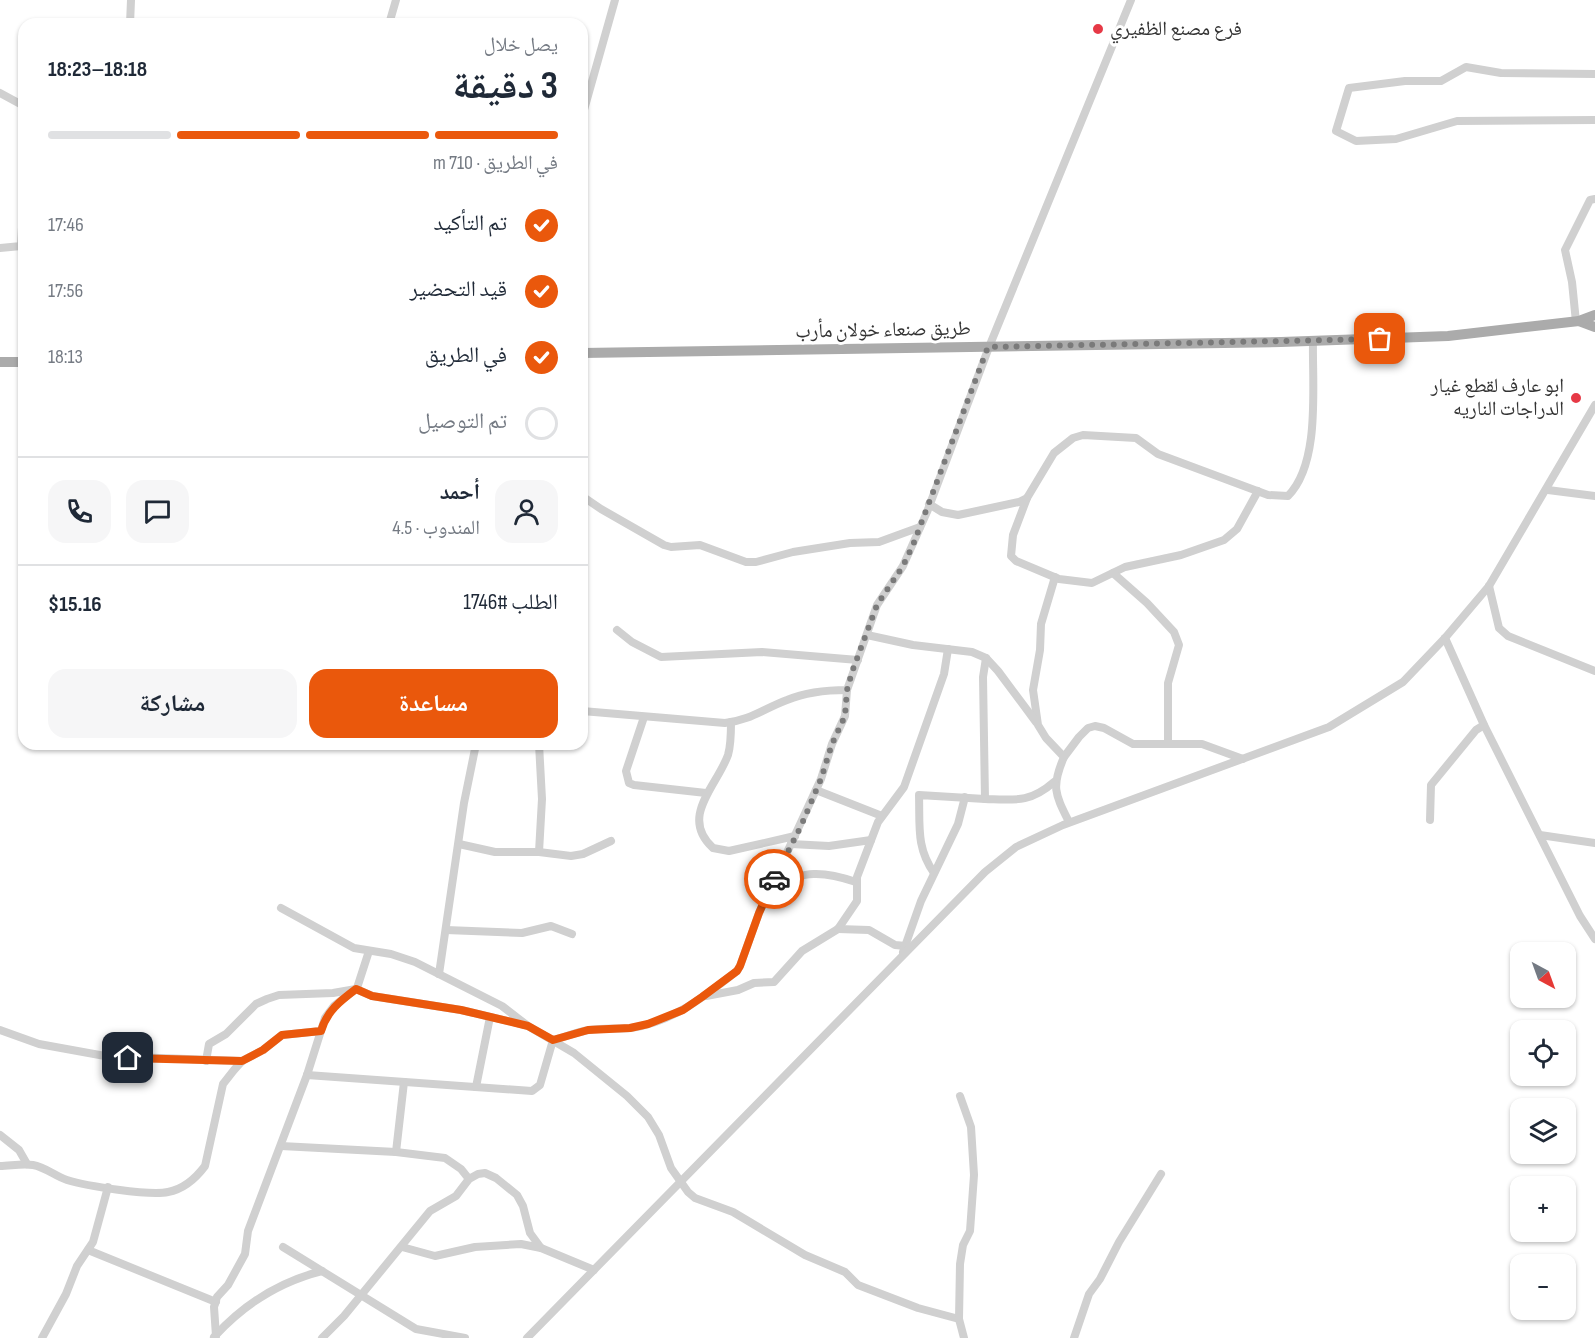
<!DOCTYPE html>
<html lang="ar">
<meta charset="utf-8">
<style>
body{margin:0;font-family:"Sofia Sans Condensed","Noto Naskh Arabic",sans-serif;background:#f6f6f7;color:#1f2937;direction:rtl;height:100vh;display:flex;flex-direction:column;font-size:22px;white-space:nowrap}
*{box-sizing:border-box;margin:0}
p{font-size:20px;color:#747a83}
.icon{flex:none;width:33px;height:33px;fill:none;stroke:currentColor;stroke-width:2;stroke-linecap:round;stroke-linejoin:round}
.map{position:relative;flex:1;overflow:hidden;direction:ltr}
.details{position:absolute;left:18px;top:18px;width:570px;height:732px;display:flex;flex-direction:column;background:#fff;border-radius:18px;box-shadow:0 2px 4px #0004;direction:rtl}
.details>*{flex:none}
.needle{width:39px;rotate:139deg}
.controls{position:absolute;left:1510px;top:942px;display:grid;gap:12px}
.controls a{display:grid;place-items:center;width:66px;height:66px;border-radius:12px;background:#fff;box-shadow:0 2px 4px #0004;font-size:30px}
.pin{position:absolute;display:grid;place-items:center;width:51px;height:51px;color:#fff;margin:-26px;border-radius:12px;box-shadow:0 3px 9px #0006}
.courier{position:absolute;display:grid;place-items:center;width:60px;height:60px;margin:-30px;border:4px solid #ea580c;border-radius:50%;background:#fff;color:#222;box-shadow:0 2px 8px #0007}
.headline em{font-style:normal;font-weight:700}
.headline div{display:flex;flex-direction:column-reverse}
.headline{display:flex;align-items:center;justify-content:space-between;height:102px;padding:0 30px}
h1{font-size:39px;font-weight:700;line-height:45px}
.bar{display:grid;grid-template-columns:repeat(4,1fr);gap:9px 6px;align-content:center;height:72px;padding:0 30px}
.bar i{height:8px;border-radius:4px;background:#e0e1e3}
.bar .selected{background:#ea580c}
.bar p{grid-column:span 4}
.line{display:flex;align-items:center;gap:15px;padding:0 30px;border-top:2px solid #e0e1e3}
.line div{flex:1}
.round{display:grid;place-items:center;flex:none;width:63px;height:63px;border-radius:18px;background:#f6f6f7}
ol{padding:0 30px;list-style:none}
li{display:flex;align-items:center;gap:18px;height:66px}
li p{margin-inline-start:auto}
li .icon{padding:6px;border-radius:50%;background:#ea580c;color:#fff;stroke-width:4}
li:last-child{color:#747a83}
li i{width:33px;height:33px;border:3px solid #e0e1e3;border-radius:50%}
.cta{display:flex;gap:12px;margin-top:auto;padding:12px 30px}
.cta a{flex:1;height:69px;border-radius:18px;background:#ea580c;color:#fff;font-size:24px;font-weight:700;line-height:69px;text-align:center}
.cta a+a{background:#f6f6f7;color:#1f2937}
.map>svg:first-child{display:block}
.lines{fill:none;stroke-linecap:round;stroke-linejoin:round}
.minor{stroke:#d0d0d0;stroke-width:8}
.major{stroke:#ababab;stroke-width:10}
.done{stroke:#7a7a7a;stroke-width:6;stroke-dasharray:0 10.8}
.route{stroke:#ea580c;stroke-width:8}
.poi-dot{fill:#e63946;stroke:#fff;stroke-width:2}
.labels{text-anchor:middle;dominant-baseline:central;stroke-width:6;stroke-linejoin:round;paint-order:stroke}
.poi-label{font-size:20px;fill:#333;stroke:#fff;text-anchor:start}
.street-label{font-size:20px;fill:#333;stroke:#fff}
</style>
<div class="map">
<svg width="1595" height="1338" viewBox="0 0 1595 1338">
<rect width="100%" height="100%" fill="#fff"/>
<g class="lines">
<g class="minor">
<polyline points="130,24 131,0"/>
<polyline points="389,24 396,0"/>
<polyline points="1595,74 1501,73 1466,67 1441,81 1405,81 1349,88 1336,131 1356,141 1396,139 1457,121 1595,120"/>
<polyline points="0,93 24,106"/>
<polyline points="582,117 615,0"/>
<polyline points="0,248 21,246 24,190"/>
<polyline points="1576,322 1572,282 1565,250 1590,200 1595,199"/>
<polyline points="1548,490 1595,496"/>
<polyline points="582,496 601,509 664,545 671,547 700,545 746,562 756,562 793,552 850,543 879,542 920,527"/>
<polyline points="1027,498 1013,535 1011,556 1016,561 1059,579 1092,583 1125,567 1181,555 1224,540 1237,529 1258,491"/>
<path d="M929,504l13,8 16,3 61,-13 8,-4 27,-45 19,-15 10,-3 53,3 22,16 110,41 20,1c33,-33 24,-112 25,-155"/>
<polyline points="1113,573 1147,603 1174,632 1179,645 1168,683 1168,743"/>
<path d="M1055,577l-14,47 -1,26 -7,40 5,35 8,13 18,19c-13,30 -9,37 5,65"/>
<polyline points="1489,586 1499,628 1508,636 1595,671"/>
<polyline points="617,630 632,642 661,657 762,652 858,660"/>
<polyline points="867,635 913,645 972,652 986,658 998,671 1036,722"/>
<polyline points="1445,638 1484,725 1580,916 1595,939"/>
<path d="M986,658l-3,19 2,122c30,1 45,4 69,-17"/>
<path d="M582,711l143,12c26,-3 38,-14 62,-23 17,-7 41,-10 60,-10l30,-85 26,-39 24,-54 62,-165 142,-347"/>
<polyline points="644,717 626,771 629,783 634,785 706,793"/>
<path d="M731,722c0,11 0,23 -3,33 -11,31 -49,62 -15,93l16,3 66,-15"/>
<polyline points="539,744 542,799 539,852"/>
<polyline points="1064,757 1079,737 1088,728 1095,726 1104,728 1133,744 1202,744 1243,759"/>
<polyline points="816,790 882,816"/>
<polyline points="1430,820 1431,785 1476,730 1484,725"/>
<polyline points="1540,835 1595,843"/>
<polyline points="459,844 495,852 539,852 571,856 583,854 611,841"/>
<polyline points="791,844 829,846 871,840"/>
<path d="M934,873c-18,-26 -14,-47 -15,-78l66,4"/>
<path d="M772,884c34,-12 49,-14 84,-2"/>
<polyline points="281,908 354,948 391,954 415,962 502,1006 528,1026 574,1053 627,1096 648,1117 659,1135 671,1168 688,1192 695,1198 733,1212 805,1255 845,1272 858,1285 918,1308 959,1319"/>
<polyline points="838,929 869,930 895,945 906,946"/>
<polyline points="446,930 522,933 551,926 572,934"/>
<polyline points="903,952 921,901 958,824 965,797"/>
<polyline points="439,974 464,803 476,744"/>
<polyline points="706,996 738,990 754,983 774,982 802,951 838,929 857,901 857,877 878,822 904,787 944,674 948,649"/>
<polyline points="0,1030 39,1044 105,1056 242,1061"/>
<polyline points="206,1061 209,1044 226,1034 256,1004 267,999 279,995 333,993 356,989 372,996 461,1010 525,1025"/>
<path d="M307,1075l225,16 8,-6 13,-45c12,-3 24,-8 36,-10 14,-2 28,-1 42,-2 42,-6 74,-32 106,-57l3,-5 19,-53 62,-134 11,-35 13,-28 2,-26"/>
<polyline points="476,1087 490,1017"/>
<polyline points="960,1096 971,1127 974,1175 970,1231 963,1245 960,1264 959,1319 964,1338"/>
<polyline points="0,1135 19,1150 27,1164"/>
<polyline points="281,1146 396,1152 445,1158 461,1169 469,1179"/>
<polyline points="396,1152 404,1082"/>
<path d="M0,1166c10,0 22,-3 33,-1 12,2 22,11 34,15 19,6 83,16 101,12 16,-3 28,-14 37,-26l18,-82 11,-14 8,-9 21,-11 19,-15 39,-4"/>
<polyline points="283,1247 416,1329 465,1338"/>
<polyline points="402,1247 435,1256 475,1247 521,1244 541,1248"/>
<polyline points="88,1250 216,1302"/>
<polyline points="216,1336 214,1307 217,1297 228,1285 245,1254 248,1231 307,1075 325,1018 334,1006 357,988 369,951"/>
<path d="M214,1337c30,-33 64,-55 108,-66"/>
<polyline points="42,1338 66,1294 77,1266 93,1242 108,1187"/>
<polyline points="322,1338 344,1316 430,1211 456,1196 469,1179 478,1174 485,1173 496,1178 517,1195 523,1206 530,1233 541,1248 594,1270"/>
<polyline points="527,1338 985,872 1016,847 1063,825 1329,727 1403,682 1445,638 1489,586 1595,405"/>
<polyline points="1074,1338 1089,1294 1100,1279 1119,1242 1161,1174"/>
</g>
<g class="major">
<polyline points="1579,321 1595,327"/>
<polyline points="582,353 1281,342 1448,336 1579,321 1595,315"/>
<polyline points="0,362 24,362"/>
</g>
</g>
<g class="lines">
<polyline class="done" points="774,879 801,826 821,779 832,744 845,716 847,690 852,672 877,605 903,566 913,545 988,347 1380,339"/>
<path class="route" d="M128,1058l114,3 21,-11 19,-15 39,-4c6,-20 19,-30 35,-42l16,7 89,14 67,16 25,14 35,-10 42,-2 18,-4 35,-14 19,-13 35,-26 3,-5 19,-53 15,-34"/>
</g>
<g class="poi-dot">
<circle cx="1098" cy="29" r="6"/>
<circle cx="1576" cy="398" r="6"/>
</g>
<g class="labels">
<g class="poi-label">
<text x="1110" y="29">فرع مصنع الظفيري</text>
<text x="1564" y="386" text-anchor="end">ابو عارف لقطع غيار<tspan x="1564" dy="23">الدراجات الناريه</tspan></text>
</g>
<g class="street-label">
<text transform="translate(883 330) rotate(-1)">طريق صنعاء خولان مأرب</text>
</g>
</g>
</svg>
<div class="controls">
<a><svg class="needle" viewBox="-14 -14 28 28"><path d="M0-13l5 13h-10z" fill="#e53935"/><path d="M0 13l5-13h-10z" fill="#747a83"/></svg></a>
<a><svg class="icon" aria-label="locate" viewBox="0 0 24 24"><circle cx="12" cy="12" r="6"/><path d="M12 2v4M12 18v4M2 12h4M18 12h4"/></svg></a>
<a><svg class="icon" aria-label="layers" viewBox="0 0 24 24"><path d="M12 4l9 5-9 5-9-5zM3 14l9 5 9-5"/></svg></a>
<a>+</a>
<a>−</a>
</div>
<div class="pin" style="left:1380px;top:339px;background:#ea580c"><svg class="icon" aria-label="bag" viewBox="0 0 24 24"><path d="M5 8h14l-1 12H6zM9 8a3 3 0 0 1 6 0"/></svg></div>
<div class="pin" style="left:128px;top:1058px;background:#1f2937"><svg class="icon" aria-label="home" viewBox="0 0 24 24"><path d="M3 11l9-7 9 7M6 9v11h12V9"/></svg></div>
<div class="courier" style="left:774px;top:879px"><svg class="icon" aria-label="car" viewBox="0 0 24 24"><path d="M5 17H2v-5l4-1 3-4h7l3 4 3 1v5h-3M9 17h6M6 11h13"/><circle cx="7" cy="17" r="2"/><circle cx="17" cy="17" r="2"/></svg></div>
<section class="details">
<div class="headline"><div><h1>3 دقيقة</h1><p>يصل خلال</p></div><em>18:18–18:23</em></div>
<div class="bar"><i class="selected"></i><i class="selected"></i><i class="selected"></i><i></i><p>في الطريق · 710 m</p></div>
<ol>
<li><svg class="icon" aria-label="check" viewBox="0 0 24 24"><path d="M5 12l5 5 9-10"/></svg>تم التأكيد<p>17:46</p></li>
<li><svg class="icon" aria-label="check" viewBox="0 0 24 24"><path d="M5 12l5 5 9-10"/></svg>قيد التحضير<p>17:56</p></li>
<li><svg class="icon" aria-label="check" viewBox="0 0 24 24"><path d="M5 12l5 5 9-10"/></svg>في الطريق<p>18:13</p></li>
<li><i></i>تم التوصيل</li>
</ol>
<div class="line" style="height:108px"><a class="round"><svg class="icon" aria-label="person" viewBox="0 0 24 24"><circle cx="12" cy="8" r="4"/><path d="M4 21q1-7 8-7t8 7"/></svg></a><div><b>أحمد</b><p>المندوب · 4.5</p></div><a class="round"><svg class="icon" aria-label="chat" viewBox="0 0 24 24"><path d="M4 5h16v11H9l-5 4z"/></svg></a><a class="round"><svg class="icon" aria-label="phone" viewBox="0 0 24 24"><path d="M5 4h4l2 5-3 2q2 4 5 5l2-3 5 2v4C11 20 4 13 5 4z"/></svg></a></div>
<div class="line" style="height:78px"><div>الطلب #1746</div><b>$15.16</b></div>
<div class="cta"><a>مساعدة</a><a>مشاركة</a></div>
</section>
</div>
